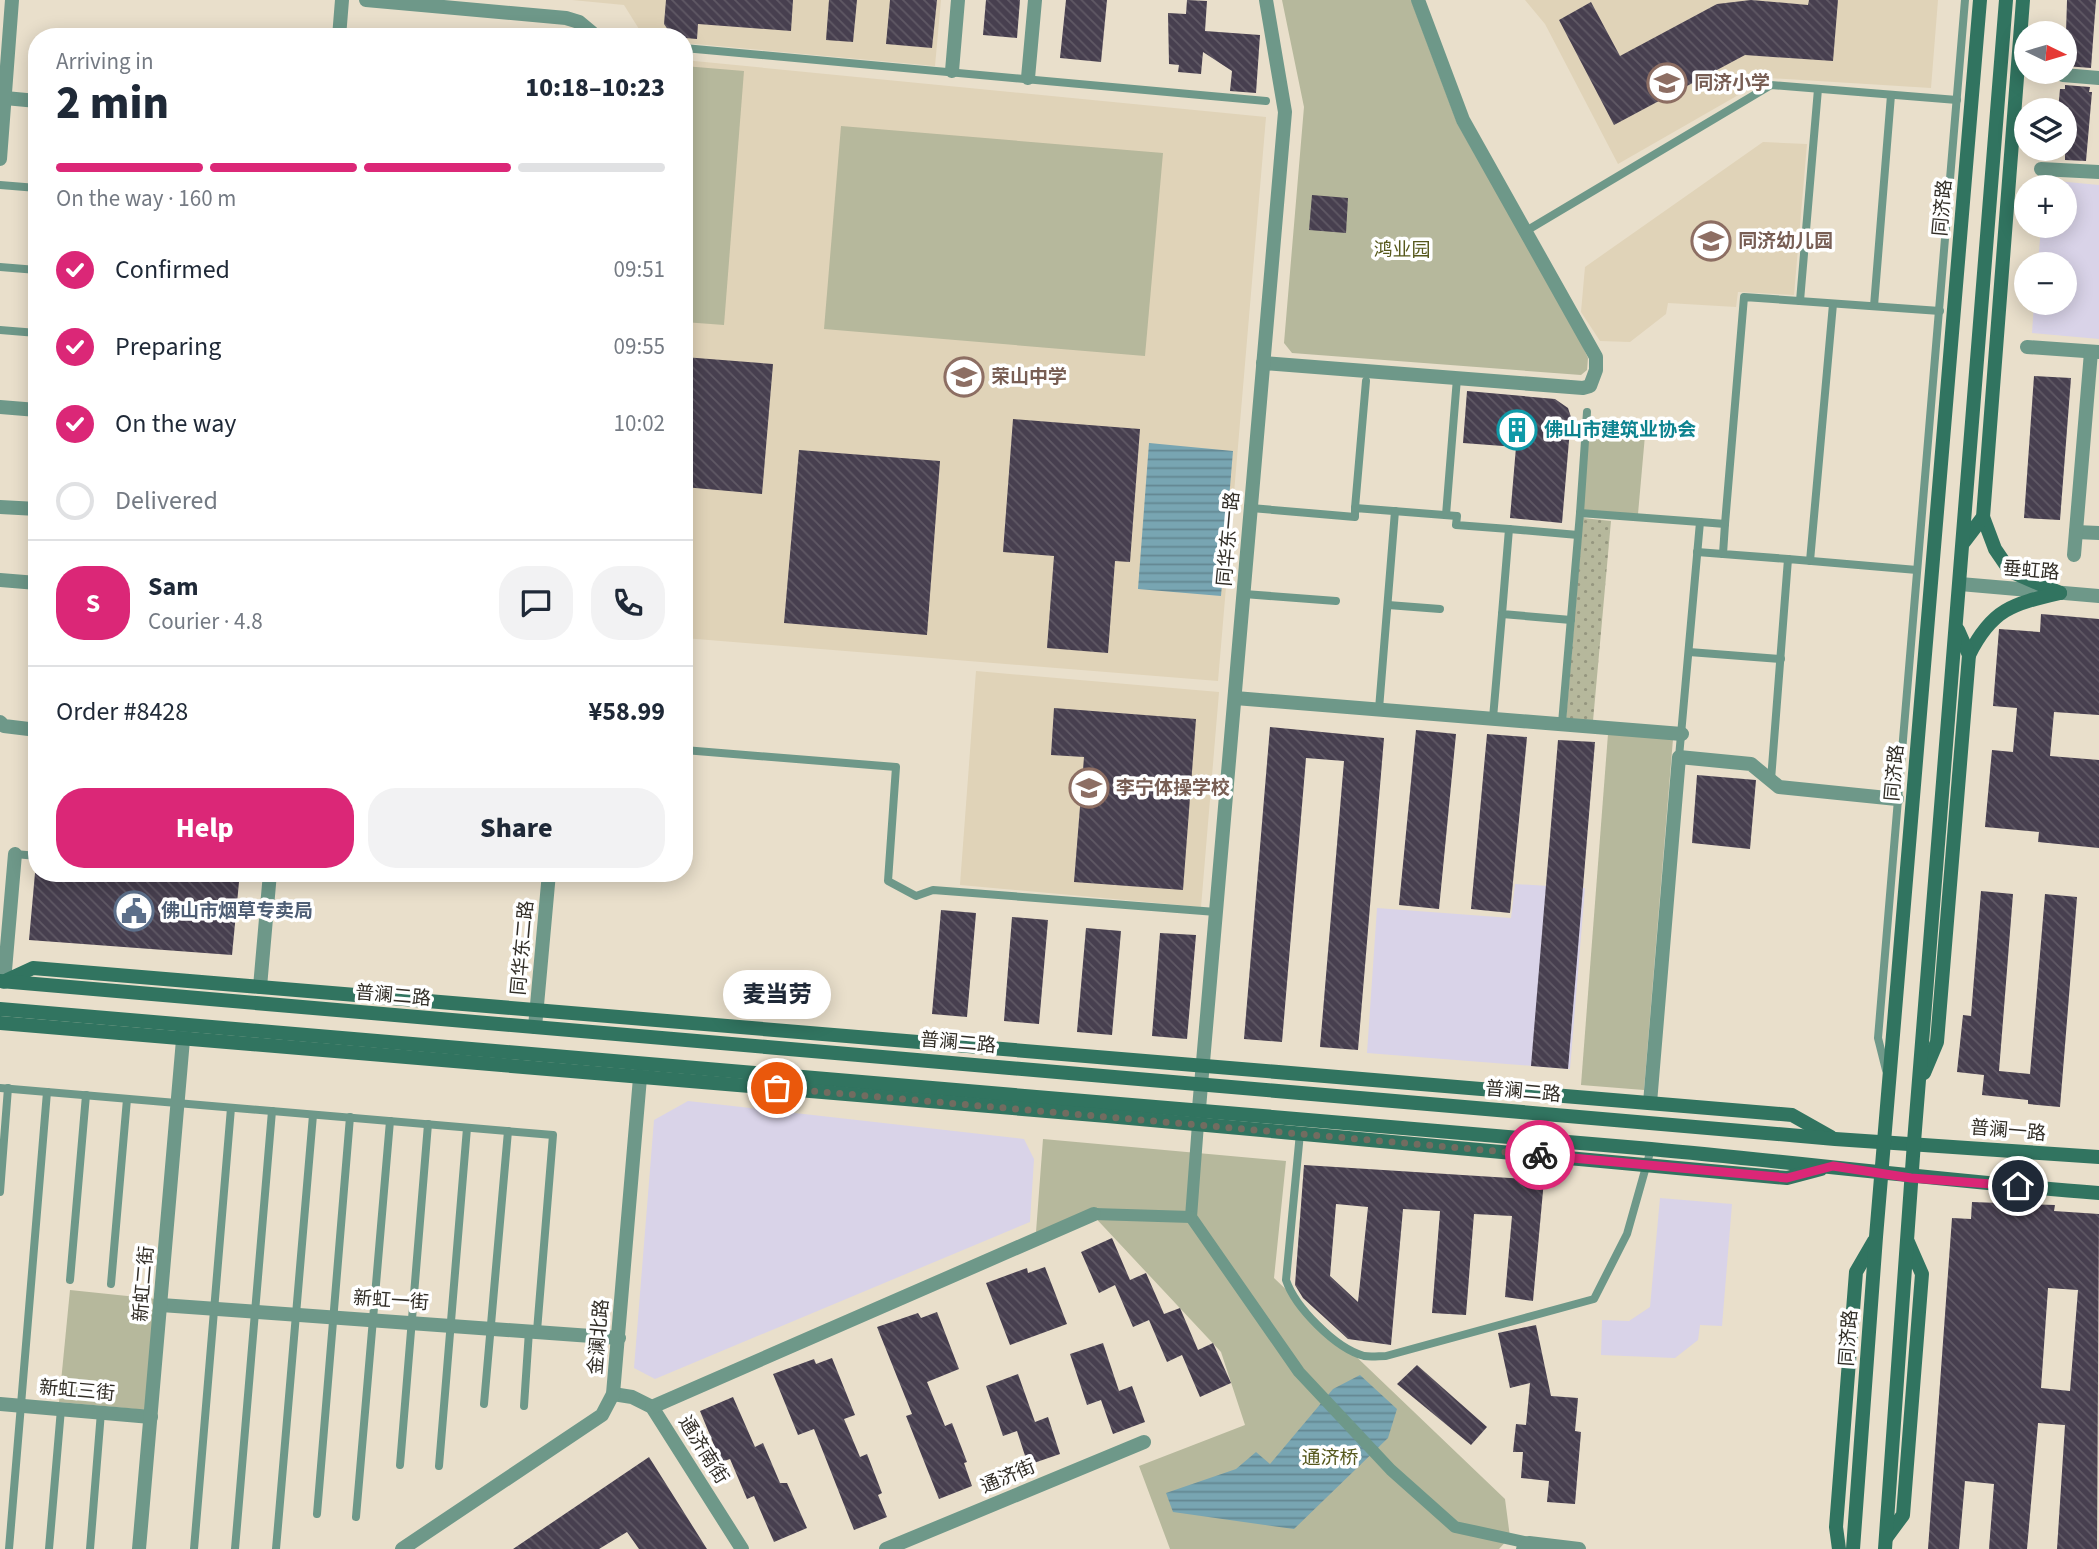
<!DOCTYPE html>
<meta charset="utf-8">
<style>
body{margin:0;font-family:"Source Sans 3","Noto Sans SC",sans-serif;background:#f2f2f3;color:#1f2937;height:100vh;display:flex;flex-direction:column;font-size:26px;white-space:nowrap}
*{box-sizing:border-box;margin:0}
p{font-size:23px;color:#747a83}
.icon{flex:none;width:38px;height:38px;fill:none;stroke:currentColor;stroke-width:2;stroke-linecap:round;stroke-linejoin:round}
.map{position:relative;flex:1;overflow:hidden}
.sheet{position:absolute;left:28px;top:28px;width:665px;height:854px;display:flex;flex-direction:column;background:#fff;border-radius:28px;box-shadow:0 4px 18px #0003}
.sheet>*{flex:none}
.needle{width:46px;rotate:95deg}
.tools{position:absolute;left:2014px;top:21px;display:grid;gap:14px}
.tools a{display:grid;place-items:center;width:63px;height:63px;border-radius:50%;background:#fff;box-shadow:0 4px 18px #0003;font-size:35px}
.pin{position:absolute;display:grid;place-items:center;width:60px;height:60px;color:#fff;margin:-30px;border:4px solid #fff;border-radius:50%;box-shadow:0 2px 7px #0007}
.courier{position:absolute;display:grid;place-items:center;width:70px;height:70px;margin:-35px;border:5px solid #db2777;border-radius:50%;background:#fff;color:#222;box-shadow:0 2px 9px #0007}
.bubble{position:absolute;height:49px;border-radius:24px;background:#fff;box-shadow:0 4px 18px #0003;font-size:23px;font-weight:800;line-height:49px;text-align:center}
.overview em{font-style:normal;font-weight:800}
.overview div{display:flex;flex-direction:column-reverse}
.overview{display:flex;align-items:center;justify-content:space-between;height:119px;padding:0 28px}
h1{font-size:46px;font-weight:800;line-height:52px}
.bar{display:grid;grid-template-columns:repeat(4,1fr);gap:10px 7px;align-content:center;height:84px;padding:0 28px}
.bar i{height:9px;border-radius:5px;background:#e0e1e3}
.bar .on{background:#db2777}
.bar p{grid-column:span 4}
.line{display:flex;align-items:center;gap:18px;padding:0 28px;border-top:2px solid #e0e1e3}
.line div{flex:1}
.round{display:grid;place-items:center;flex:none;width:74px;height:74px;border-radius:28px;background:#f2f2f3}
ol{padding:0 28px;list-style:none}
li{display:flex;align-items:center;gap:21px;height:77px}
li p{margin-inline-start:auto}
li .icon{padding:7px;border-radius:50%;background:#db2777;color:#fff;stroke-width:4}
li:last-child{color:#747a83}
li i{width:38px;height:38px;border:4px solid #e0e1e3;border-radius:50%}
.action{display:flex;gap:14px;margin-top:auto;padding:14px 28px}
.action a{flex:1;height:80px;border-radius:28px;background:#db2777;color:#fff;font-size:28px;font-weight:800;line-height:80px;text-align:center}
.action a+a{background:#f2f2f3;color:#1f2937}
.map>svg:first-child{display:block}
.commercial{fill:#d9d3e8}
.built{fill:#e0d3b8}
.grass{fill:url(#grass-dots)}
.park{fill:#b6b89c}
.water{fill:url(#water-rules)}
.building{fill:url(#building-back-hatch);fill-rule:evenodd}
.lines{fill:none;stroke-linecap:round;stroke-linejoin:round}
.service{stroke:#6e9889;stroke-width:8}
.pedestrian{stroke:#6e9889;stroke-width:12}
.minor{stroke:#6e9889;stroke-width:14}
.tertiary{stroke:#6e9889;stroke-width:14}
.secondary{stroke:#317460;stroke-width:14}
.done{stroke:#726c60;stroke-width:7;stroke-dasharray:0 12.6}
.route{stroke:#db2777;stroke-width:9}
.labels{text-anchor:middle;dominant-baseline:central;stroke-width:7;stroke-linejoin:round;paint-order:stroke}
.education-label{font-size:19px;font-weight:bold;fill:#785e54;stroke:#fff;text-anchor:start}
.street-label{font-size:19px;fill:#322e27;stroke:#fff}
.park-label{font-size:19px;fill:#56581c;stroke:#fff}
.culture-label{font-size:19px;font-weight:bold;fill:#0d838f;stroke:#fff;text-anchor:start}
.service-label{font-size:19px;font-weight:bold;fill:#4e5e75;stroke:#fff;text-anchor:start}
</style>
<div class="map">
<svg width="2099" height="1549" viewBox="0 0 2099 1549">
<defs>
<pattern id="grass-dots" width="8" height="8" patternUnits="userSpaceOnUse" patternTransform="scale(1.75)"><rect width="8" height="8" fill="#b6b89c"/><path d="M2 2h.1M6 6h.1" fill="none" stroke="#95967f" stroke-width="1.8" stroke-linecap="round"/></pattern>
<pattern id="water-rules" width="6" height="5" patternUnits="userSpaceOnUse" patternTransform="scale(1.75)"><rect width="6" height="5" fill="#78a5b2"/><path d="M0 2.5h6" fill="none" stroke="#638791"/></pattern>
<pattern id="building-back-hatch" width="6" height="6" patternUnits="userSpaceOnUse" patternTransform="scale(1.75)"><rect width="6" height="6" fill="#473f4f"/><path d="M-1 5l2 2M0 0l6 6M5-1l2 2" fill="none" stroke="#605965"/></pattern>
</defs>
<rect width="100%" height="100%" fill="#e9dfcb"/>
<g class="commercial">
<polygon points="2046,180 2099,185 2099,339 2032,333 2034,303 2065,303 2065,264 2038,264 2041,226 2065,226 2065,187 2045,187"/>
<polygon points="1515,884 1585,888 1570,1069 1367,1053 1377,908 1511,918"/>
<polygon points="688,1101 1024,1139 1034,1159 1030,1222 655,1379 634,1368 654,1120"/>
<polygon points="1660,1198 1732,1204 1722,1326 1700,1325 1698,1340 1675,1358 1601,1355 1602,1320 1629,1321 1650,1307"/>
</g>
<g class="built">
<polygon points="572,0 941,0 935,66 684,43 684,37 644,37 624,5"/>
<polygon points="1525,0 1938,0 1931,88 1768,78 1618,164 1545,24"/>
<polygon points="684,60 1266,117 1218,681 684,638"/>
<polygon points="1763,142 1807,144 1794,295 1738,292 1736,307 1668,303 1666,314 1630,342 1600,341 1581,312 1585,267"/>
<polygon points="976,671 1219,692 1201,907 960,885"/>
</g>
<polygon class="grass" points="1583,518 1611,521 1593,721 1566,719"/>
<g class="park">
<polygon points="1282,0 1411,0 1457,123 1573,326 1588,358 1587,370 1581,375 1292,353 1284,343 1304,107"/>
<polygon points="684,66 744,71 724,325 684,322"/>
<polygon points="841,126 1163,153 1145,356 824,329"/>
<polygon points="1589,420 1646,424 1638,514 1582,510"/>
<polygon points="1608,734 1673,739 1644,1090 1581,1085"/>
<polygon points="1043,1139 1286,1161 1274,1278 1505,1499 1510,1537 1499,1549 1170,1549 1139,1466 1245,1425 1221,1352 1089,1211 1036,1232"/>
<polygon points="70,1290 156,1299 147,1410 59,1402"/>
</g>
<g class="water">
<polygon points="1149,443 1233,451 1221,596 1138,589"/>
<polygon points="1360,1375 1397,1409 1388,1438 1294,1529 1173,1512 1166,1493 1236,1469 1256,1452 1270,1464 1333,1389"/>
</g>
<g class="building">
<polygon points="666,0 793,0 791,31 698,24 697,39 673,37 664,24"/>
<polygon points="829,0 857,0 853,42 826,40"/>
<polygon points="890,0 937,0 932,48 886,44"/>
<polygon points="986,0 1020,0 1017,38 983,35"/>
<polygon points="1066,0 1107,0 1101,62 1060,58"/>
<polygon points="1187,0 1207,1 1205,31 1260,35 1256,93 1230,91 1232,71 1203,52 1201,74 1178,72 1179,65 1169,64 1168,13 1186,14"/>
<polygon points="1751,0 1808,5 1809,0 1838,0 1833,61 1745,55 1614,125 1559,20 1591,2 1620,56 1717,4"/>
<polygon points="2067,0 2096,0 2091,68 2065,66"/>
<polygon points="2065,85 2090,87 2089,92 2092,92 2086,161 2065,160 2065,110 2058,110 2060,89 2065,89"/>
<polygon points="1312,195 1348,198 1346,233 1309,230"/>
<polygon points="684,357 773,364 762,494 684,487"/>
<polygon points="2034,376 2071,378 2060,520 2024,518"/>
<polygon points="1467,391 1555,399 1568,408 1571,417 1562,523 1510,518 1516,447 1463,443"/>
<polygon points="1013,419 1140,429 1130,562 1115,561 1108,653 1047,648 1054,556 1003,552"/>
<polygon points="799,450 940,461 927,635 784,623"/>
<polygon points="2041,614 2099,619 2099,715 2054,712 2050,756 2099,760 2099,848 2038,842 2039,832 1985,827 1992,750 2013,752 2017,708 1993,706 1999,629 2040,632"/>
<polygon points="1054,708 1196,719 1183,890 1074,882 1084,757 1051,755"/>
<polygon points="1270,727 1384,738 1358,1050 1320,1047 1344,761 1306,758 1282,1042 1244,1039"/>
<polygon points="1416,730 1456,734 1439,909 1399,905"/>
<polygon points="1487,734 1527,737 1510,913 1471,909"/>
<polygon points="1558,740 1595,742 1568,1069 1531,1066"/>
<polygon points="1697,775 1756,780 1750,849 1692,843"/>
<polygon points="35,873 121,873 239,882 232,955 29,940"/>
<polygon points="1981,891 2013,894 1999,1071 2030,1074 2045,894 2077,897 2060,1107 2028,1104 2028,1100 1982,1095 1984,1075 1957,1072 1963,1015 1971,1016"/>
<polygon points="941,910 976,913 967,1017 932,1014"/>
<polygon points="1012,917 1048,920 1039,1024 1004,1021"/>
<polygon points="1086,928 1121,931 1112,1035 1077,1032"/>
<polygon points="1160,933 1196,935 1187,1039 1152,1036"/>
<path d="M1304,1165l240,15 -11,121 -28,-4 7,-81 -38,-2 -8,101 -34,-2 8,-102 -37,-2 -12,136 -43,-6 -45,-41 -8,-13zM1336,1204l32,3 -10,95 -28,-26z"/>
<path d="M1972,1202l83,3 -1,6 45,3 -2,335h-40l8,-124 -27,-2 -11,126h-38l5,-65 -29,-3 -6,68h-31l24,-331 19,1zM2048,1288l30,2 -8,101 -29,-3z"/>
<polygon points="1112,1238 1130,1280 1146,1273 1164,1314 1180,1308 1198,1350 1213,1343 1231,1383 1200,1397 1182,1355 1167,1362 1149,1320 1133,1327 1115,1285 1099,1293 1081,1252"/>
<polygon points="1045,1267 1067,1324 1010,1345 986,1283 1027,1268 1028,1273"/>
<polygon points="937,1312 959,1369 927,1382 945,1426 952,1423 967,1462 964,1463 972,1486 939,1499 906,1416 912,1414 877,1327 918,1313 921,1318"/>
<polygon points="1536,1325 1551,1396 1578,1398 1575,1431 1581,1432 1575,1504 1547,1502 1549,1481 1521,1478 1523,1452 1513,1452 1516,1424 1526,1425 1530,1383 1510,1388 1498,1333"/>
<polygon points="1103,1343 1119,1391 1132,1386 1145,1422 1113,1434 1101,1400 1087,1405 1070,1354"/>
<polygon points="832,1358 855,1415 844,1419 860,1457 867,1454 882,1493 878,1495 887,1517 854,1530 814,1429 798,1435 773,1374 814,1359 816,1364"/>
<polygon points="1417,1365 1487,1427 1471,1445 1397,1384"/>
<polygon points="1018,1374 1035,1422 1048,1417 1060,1454 1028,1465 1017,1431 1003,1436 986,1386"/>
<polygon points="733,1397 755,1447 763,1443 780,1483 787,1483 807,1528 774,1542 754,1496 747,1499 730,1459 721,1462 700,1411"/>
<polygon points="649,1457 707,1549 639,1549 627,1532 599,1549 513,1549"/>
</g>
<g class="lines">
<g class="service">
<polyline points="684,48 1266,101"/>
<polyline points="0,185 37,188"/>
<polyline points="1526,231 1771,85 1957,100"/>
<polyline points="0,267 37,270"/>
<polyline points="1800,301 1818,89"/>
<polyline points="1874,306 1891,95"/>
<polyline points="0,330 37,333"/>
<polyline points="1251,508 1355,517 1355,508 1457,516 1456,525 1509,529 1502,614 1571,620"/>
<polyline points="1355,508 1366,381"/>
<polyline points="1580,513 1587,412"/>
<polyline points="1446,515 1457,378"/>
<polyline points="1700,522 1725,524 1744,297 1940,311"/>
<polyline points="1725,524 1723,554 1788,559"/>
<polyline points="1509,529 1578,535"/>
<polyline points="1697,552 1723,554"/>
<polyline points="1810,561 1833,304"/>
<polyline points="1244,594 1336,601"/>
<polyline points="1388,605 1440,609"/>
<polyline points="1689,652 1781,659"/>
<polyline points="1379,709 1395,511"/>
<polyline points="1493,718 1502,614"/>
<polyline points="1562,723 1580,513 1700,522 1679,757"/>
<polyline points="684,750 896,767 888,881 916,896 933,890 1216,912"/>
<polyline points="1771,780 1788,559 1917,570"/>
<polyline points="15,854 37,856"/>
<polyline points="251,873 270,875"/>
<polyline points="1886,1070 1878,1038 1965,0"/>
<polyline points="0,1088 553,1135 537,1331"/>
<path d="M1300,1133l-14,147c9,27 49,68 78,76 7,1 15,0 22,0l208,-57 33,-65 24,-85"/>
<polyline points="0,1192 8,1088"/>
<polyline points="70,1280 86,1095"/>
<polyline points="111,1284 127,1099"/>
<polyline points="484,1404 508,1131"/>
<polyline points="524,1406 529,1331"/>
<polyline points="400,1465 428,1124"/>
<polyline points="439,1466 467,1128"/>
<polyline points="317,1514 350,1117"/>
<polyline points="356,1517 390,1121"/>
<polyline points="9,1549 47,1092"/>
<polyline points="49,1549 61,1409"/>
<polyline points="90,1549 101,1412"/>
<polyline points="194,1549 231,1108"/>
<polyline points="235,1549 272,1111"/>
<polyline points="276,1549 313,1115"/>
</g>
<g class="pedestrian">
<polyline points="1198,1124 1191,1217 1299,1372 1391,1470 1455,1527 1529,1543"/>
<polyline points="1094,1214 1191,1217"/>
</g>
<g class="minor">
<polyline points="339,37 342,0"/>
<polyline points="952,71 958,0"/>
<polyline points="2063,75 2099,78"/>
<polyline points="1028,78 1035,0"/>
<polyline points="5,98 37,101"/>
<polyline points="0,159 12,0"/>
<polyline points="2041,169 2099,172"/>
<polyline points="2027,347 2099,352"/>
<polyline points="1263,363 1583,388 1590,386 1596,370 1596,357 1463,120 1418,0"/>
<polyline points="0,407 37,410"/>
<polyline points="0,507 37,509"/>
<polyline points="2076,532 2099,533"/>
<polyline points="2074,555 2091,352"/>
<polyline points="0,580 37,583"/>
<polyline points="1235,698 1682,734"/>
<polyline points="0,722 4,726 37,730"/>
<polyline points="4,982 15,854"/>
<polyline points="260,987 270,873"/>
<polyline points="1650,1103 1679,757 1751,764 1779,787 1897,799"/>
<polyline points="161,1305 619,1338"/>
<polyline points="613,1394 632,1397 652,1407 742,1549"/>
<polyline points="0,1404 151,1417"/>
<polyline points="652,1407 1094,1214"/>
<polyline points="139,1549 184,1028"/>
<polyline points="886,1549 1144,1442"/>
</g>
<g class="tertiary">
<polyline points="366,0 566,18 579,22 597,37"/>
<polyline points="1960,584 2099,596"/>
<polyline points="535,1027 549,873"/>
<polyline points="1198,1120 1285,112 1266,0"/>
<polyline points="402,1549 602,1415 613,1394 641,1066"/>
<polyline points="1523,1549 1529,1543 1579,1549"/>
</g>
<g class="secondary">
<polyline points="1983,517 1995,549 2010,571 2060,593"/>
<polyline points="1964,542 1983,517 2023,0"/>
<path d="M1969,655c23,-46 43,-51 91,-62"/>
<polyline points="7,980 33,968 1792,1115 1831,1137"/>
<polyline points="0,981 1835,1139 2099,1157"/>
<path d="M0,1009l1651,140c150,14 298,32 448,44"/>
<polyline points="0,1023 1107,1116 1787,1178 1821,1169"/>
<polyline points="1924,1073 1937,1042 1969,655 1958,630"/>
<polyline points="1886,1538 1903,1515 1922,1274 1908,1242"/>
<polyline points="1839,1549 1836,1527 1856,1272 1874,1241"/>
<polyline points="1853,1549 1876,1237 1980,0"/>
<polyline points="1885,1549 1914,1142 2006,0"/>
</g>
</g>
<g class="lines">
<polyline class="done" points="777,1088 1540,1155"/>
<polyline class="route" points="1540,1155 1787,1178 1833,1166 1911,1178 2018,1186"/>
</g>
<defs>
<g id="school-ring" transform="scale(2.0125)"><circle r="9.5" fill="#fff" stroke="#8d6e63" stroke-width="1.5"/><path d="M0-5L7-2L0 1L-7-2ZM-4 1L0 2.5L4 1V4Q0 6-4 4Z" fill="#8d6e63"/></g>
<g id="building-ring" transform="scale(2.0125)"><circle r="9.5" fill="#fff" stroke="#0f9aa8" stroke-width="1.5"/><path d="M-4-6H4V6H1V3H-1V6H-4ZM-2.5-4.3h1.7v1.8h-1.7ZM.8-4.3h1.7v1.8H.8ZM-2.5-1h1.7V.8h-1.7ZM.8-1h1.7V.8H.8Z" fill="#0f9aa8"/></g>
<g id="civic-ring" transform="scale(2.0125)"><circle r="9.5" fill="#fff" stroke="#5c6f8a" stroke-width="1.5"/><path d="M-.6-6.5H3V-4.5H.6V-3L4-1V1h2V6H-6V1h2V-1L-.6-3ZM-1.2 2.5V6h2.4V2.5Z" fill="#5c6f8a"/></g>
</defs>
<g fill-rule="evenodd">
<use href="#school-ring" x="1667" y="83"/>
<use href="#school-ring" x="1711" y="241"/>
<use href="#school-ring" x="964" y="377"/>
<use href="#building-ring" x="1517" y="430"/>
<use href="#school-ring" x="1089" y="788"/>
<use href="#civic-ring" x="134" y="911"/>
</g>
<g class="labels">
<g class="education-label">
<text x="1694" y="83">同济小学</text>
<text x="1738" y="241">同济幼儿园</text>
<text x="991" y="377">荣山中学</text>
<text x="1116" y="788">李宁体操学校</text>
</g>
<g class="street-label">
<text transform="translate(1943 208) rotate(-85)">同济路</text>
<text transform="translate(1229 539) rotate(-85)">同华东一路</text>
<text transform="translate(2031 571) rotate(5)">垂虹路</text>
<text transform="translate(1895 773) rotate(-85)">同济路</text>
<text transform="translate(523 948) rotate(-85)">同华东二路</text>
<text transform="translate(393 996) rotate(5)">普澜二路</text>
<text transform="translate(958 1043) rotate(5)">普澜二路</text>
<text transform="translate(1523 1092) rotate(5)">普澜二路</text>
<text transform="translate(2008 1131) rotate(5)">普澜一路</text>
<text transform="translate(144 1284) rotate(-85)">新虹二街</text>
<text transform="translate(391 1301) rotate(4)">新虹一街</text>
<text transform="translate(599 1337) rotate(-85)">金澜北路</text>
<text transform="translate(1849 1338) rotate(-86)">同济路</text>
<text transform="translate(77 1391) rotate(5)">新虹三街</text>
<text transform="translate(703 1450) rotate(58)">通济南街</text>
<text transform="translate(1008 1477) rotate(-23)">通济街</text>
</g>
<g class="park-label">
<text x="1402" y="250">鸿业园</text>
<text x="1330" y="1458">通济桥</text>
</g>
<g class="culture-label">
<text x="1544" y="430">佛山市建筑业协会</text>
</g>
<g class="service-label">
<text x="161" y="911">佛山市烟草专卖局</text>
</g>
</g>
</svg>
<div class="tools">
<a><svg class="needle" viewBox="-14 -14 28 28"><path d="M0-13l5 13h-10z" fill="#e53935"/><path d="M0 13l5-13h-10z" fill="#747a83"/></svg></a>
<a><svg class="icon" aria-label="layers" viewBox="0 0 24 24"><path d="M12 4l9 5-9 5-9-5zM3 14l9 5 9-5"/></svg></a>
<a>+</a>
<a>−</a>
</div>
<div class="pin" style="left:777px;top:1088px;background:#ea580c"><svg class="icon" aria-label="bag" viewBox="0 0 24 24"><path d="M5 8h14l-1 12H6zM9 8a3 3 0 0 1 6 0"/></svg></div>
<div class="pin" style="left:2018px;top:1186px;background:#1f2937"><svg class="icon" aria-label="home" viewBox="0 0 24 24"><path d="M3 11l9-7 9 7M6 9v11h12V9"/></svg></div>
<div class="courier" style="left:1540px;top:1155px"><svg class="icon" aria-label="bike" viewBox="0 0 24 24"><circle cx="6" cy="16" r="4"/><circle cx="18" cy="16" r="4"/><path d="M6 16l4-8h5l3 8M10 8l3 8H6M13 5h3"/></svg></div>
<div class="bubble" style="left:723px;top:970px;width:108px">麦当劳</div>
<section class="sheet">
<div class="overview"><div><h1>2 min</h1><p>Arriving in</p></div><em>10:18–10:23</em></div>
<div class="bar"><i class="on"></i><i class="on"></i><i class="on"></i><i></i><p>On the way · 160 m</p></div>
<ol>
<li><svg class="icon" aria-label="check" viewBox="0 0 24 24"><path d="M5 12l5 5 9-10"/></svg>Confirmed<p>09:51</p></li>
<li><svg class="icon" aria-label="check" viewBox="0 0 24 24"><path d="M5 12l5 5 9-10"/></svg>Preparing<p>09:55</p></li>
<li><svg class="icon" aria-label="check" viewBox="0 0 24 24"><path d="M5 12l5 5 9-10"/></svg>On the way<p>10:02</p></li>
<li><i></i>Delivered</li>
</ol>
<div class="line" style="height:126px"><b class="round" style="background:#db2777;color:#fff">S</b><div><b>Sam</b><p>Courier · 4.8</p></div><a class="round"><svg class="icon" aria-label="chat" viewBox="0 0 24 24"><path d="M4 5h16v11H9l-5 4z"/></svg></a><a class="round"><svg class="icon" aria-label="phone" viewBox="0 0 24 24"><path d="M5 4h4l2 5-3 2q2 4 5 5l2-3 5 2v4C11 20 4 13 5 4z"/></svg></a></div>
<div class="line" style="height:91px"><div>Order #8428</div><b>¥58.99</b></div>
<div class="action"><a>Help</a><a>Share</a></div>
</section>
</div>
